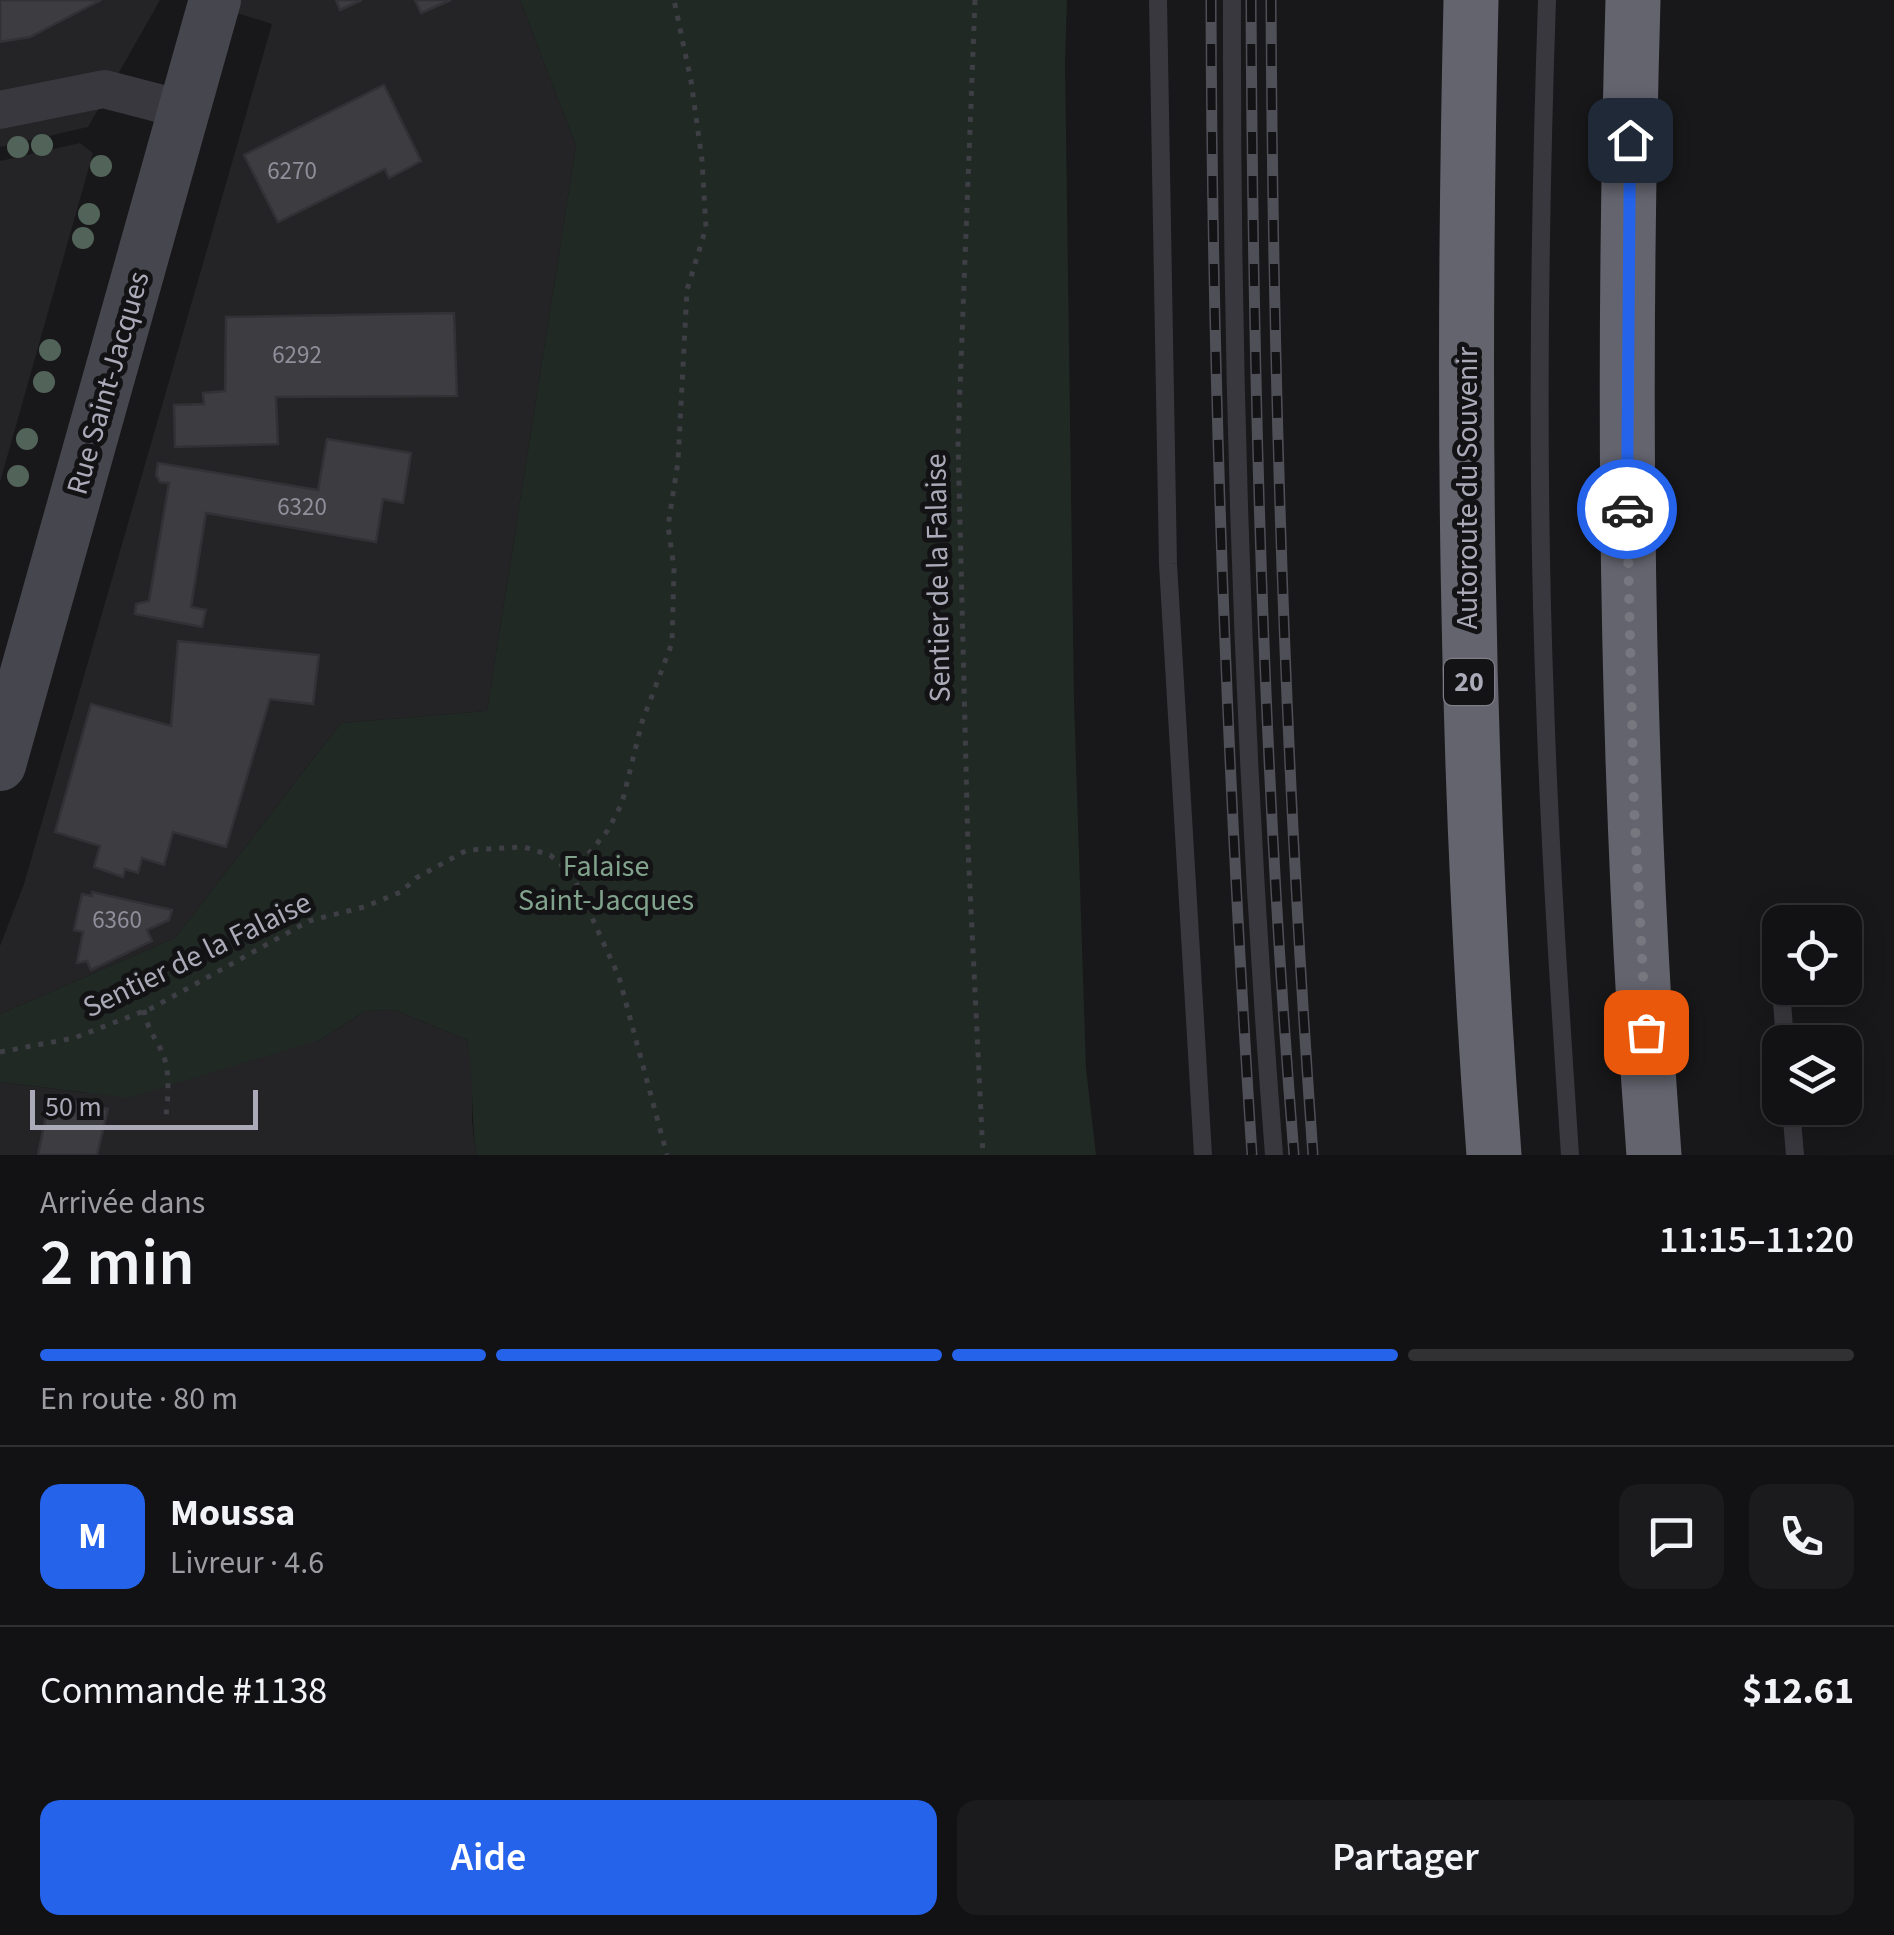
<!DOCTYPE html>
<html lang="fr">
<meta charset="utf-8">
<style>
body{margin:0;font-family:"Source Sans 3",sans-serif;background:#1b1a1c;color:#f1f3f6;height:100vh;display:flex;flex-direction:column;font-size:38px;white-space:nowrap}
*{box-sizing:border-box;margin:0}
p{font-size:32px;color:#9c9da0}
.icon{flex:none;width:55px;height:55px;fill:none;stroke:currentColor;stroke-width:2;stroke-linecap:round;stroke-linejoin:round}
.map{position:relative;height:1155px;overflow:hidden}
.drawer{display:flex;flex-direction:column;background:#121113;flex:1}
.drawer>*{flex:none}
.fabs{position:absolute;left:1762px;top:905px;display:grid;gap:20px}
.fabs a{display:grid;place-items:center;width:100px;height:100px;border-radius:20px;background:#121113;box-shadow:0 5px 25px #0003,0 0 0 2px #313133;font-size:50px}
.scale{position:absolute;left:30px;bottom:25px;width:228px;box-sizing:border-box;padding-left:10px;border:5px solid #aaaab8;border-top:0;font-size:28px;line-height:35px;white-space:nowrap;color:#aaaab8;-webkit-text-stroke:8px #131214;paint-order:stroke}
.pin{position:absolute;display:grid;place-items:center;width:85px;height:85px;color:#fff;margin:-42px;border-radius:20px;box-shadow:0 5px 15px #0006}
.courier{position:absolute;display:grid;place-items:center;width:100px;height:100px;margin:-50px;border:8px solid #2563eb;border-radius:50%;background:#fff;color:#222;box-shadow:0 2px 12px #0007}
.overview em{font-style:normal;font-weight:600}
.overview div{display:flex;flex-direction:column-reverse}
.overview{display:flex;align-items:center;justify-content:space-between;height:170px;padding:0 40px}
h1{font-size:65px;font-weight:600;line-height:75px}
.bar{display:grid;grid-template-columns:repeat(4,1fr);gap:15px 10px;align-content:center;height:120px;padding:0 40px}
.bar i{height:12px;border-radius:8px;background:#313133}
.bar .current{background:#2563eb}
.bar p{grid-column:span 4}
.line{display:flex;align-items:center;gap:25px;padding:0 40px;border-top:2px solid #313133}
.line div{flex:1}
.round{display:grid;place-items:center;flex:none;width:105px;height:105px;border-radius:20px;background:#1b1a1c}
.primary-button{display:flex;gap:20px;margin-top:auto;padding:20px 40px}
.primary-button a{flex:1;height:115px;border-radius:20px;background:#2563eb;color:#fff;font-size:40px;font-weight:600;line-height:115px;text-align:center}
.primary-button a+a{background:#1b1a1c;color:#f1f3f6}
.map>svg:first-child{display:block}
.built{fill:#242326}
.green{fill:#212924}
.building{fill:#3d3c40;stroke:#323135;stroke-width:2.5}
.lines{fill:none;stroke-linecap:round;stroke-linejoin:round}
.path{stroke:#3e3e45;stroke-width:5;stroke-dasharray:5 8;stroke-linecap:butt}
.service{stroke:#39383e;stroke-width:18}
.minor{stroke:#39383e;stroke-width:38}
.secondary{stroke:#46464e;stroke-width:52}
.motorway{stroke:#64646f;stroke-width:55}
.rail-casing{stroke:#4f4f57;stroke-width:11}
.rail{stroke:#131214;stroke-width:8;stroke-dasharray:22;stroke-linecap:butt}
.tree{fill:#526459}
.done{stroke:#777780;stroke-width:10;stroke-dasharray:0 18}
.route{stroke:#2563eb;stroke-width:12}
.labels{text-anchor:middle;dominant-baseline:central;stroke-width:10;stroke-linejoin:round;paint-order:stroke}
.number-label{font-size:25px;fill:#8f8e9a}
.shield{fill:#131214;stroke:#7d7c87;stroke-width:2.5}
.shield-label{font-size:28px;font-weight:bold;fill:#aaaab8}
.street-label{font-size:30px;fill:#aaaab8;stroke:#131214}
.park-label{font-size:30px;fill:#81a38d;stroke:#131214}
</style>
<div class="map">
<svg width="1894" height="1155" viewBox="0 0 1894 1155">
<rect width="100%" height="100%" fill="#181719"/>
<g class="built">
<polygon points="0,0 160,0 88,127 0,147"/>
<polygon points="196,0 520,0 576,146 487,711 341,723 175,938 0,1014 0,946 24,884 272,24"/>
<polygon points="80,143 93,153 0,482 0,161"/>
<polygon points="395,1010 467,1040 473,1074 472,1121 476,1155 0,1155 0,1082 86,1093 320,1040 365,1011"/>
</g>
<path class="green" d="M520,0h547l-2,61 9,640 12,367 10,87h-620c-5,-39 -2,-77 -9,-115l-72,-30 -30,1 -45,29 -192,58 -128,-16v-68l175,-76 166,-215 146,-12 89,-565z"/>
<g class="building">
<polygon points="0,0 101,0 30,37 0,42"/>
<polygon points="336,0 362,0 340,10"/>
<polygon points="415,0 451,0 421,13"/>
<polygon points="384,85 421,161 389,178 385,169 278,222 244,155"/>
<polygon points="454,313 457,396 276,397 278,444 175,447 174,405 204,404 203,393 225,391 226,317"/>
<polygon points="327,439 411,453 403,503 383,499 376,542 206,513 191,607 206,610 202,627 135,614 136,604 149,601 169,483 160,482 156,475 158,463 318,490"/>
<polygon points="178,641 319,655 313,704 270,699 226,847 173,832 164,865 142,858 138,873 125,869 123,877 94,867 100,846 55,832 91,704 171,726"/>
<polygon points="92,892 172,910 169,920 147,930 152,941 91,970 87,961 77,963 83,932 74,930 82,894 92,896"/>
<polygon points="50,1096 108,1109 97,1155 38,1155"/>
</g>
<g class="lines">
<g class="path">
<polyline points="975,0 958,440 968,848 983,1155"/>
<polyline points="572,874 608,830 622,803 642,722 672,643 674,568 668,526 678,462 687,290 706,228 702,160 691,81 674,0"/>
<path d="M144,1010c4,23 13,28 20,47 6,18 4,41 2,59"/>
<polyline points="0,1052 74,1038 152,1008 309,921 364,907 401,892 416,878 467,850 524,847 550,855 572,874 619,977 667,1155"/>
</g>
<g class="service">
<polyline points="1158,0 1168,564 1203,1155"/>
<path d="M1232,0c-1,385 12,771 42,1155"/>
<path d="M1547,0c-8,234 -11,468 -2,702 5,151 15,302 25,453"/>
<polyline points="1781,988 1785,1042"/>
<polyline points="1791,1108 1795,1155"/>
</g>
<polyline class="minor" points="0,110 104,89 185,110"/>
<polyline class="secondary" points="0,765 215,0"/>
<g class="motorway">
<path d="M1471,0c-9,386 -6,770 23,1155"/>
<path d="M1633,0c-11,385 -8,771 21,1155"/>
</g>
<g class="rail-casing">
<g id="rail">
<path d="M1211,0c1,386 16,770 41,1155"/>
<path d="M1251,0c2,385 12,771 43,1155"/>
<path d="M1271,0c2,386 14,770 42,1155"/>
</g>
</g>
<use href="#rail" class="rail"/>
</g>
<g class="tree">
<circle cx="42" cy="145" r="11"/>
<circle cx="18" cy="147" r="11"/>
<circle cx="101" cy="166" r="11"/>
<circle cx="89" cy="214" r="11"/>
<circle cx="83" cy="238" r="11"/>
<circle cx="50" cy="350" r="11"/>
<circle cx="44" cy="382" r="11"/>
<circle cx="27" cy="439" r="11"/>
<circle cx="18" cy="476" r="11"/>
</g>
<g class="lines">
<polyline class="done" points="1627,509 1634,806 1646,1032"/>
<polyline class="route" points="1627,509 1630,140"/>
</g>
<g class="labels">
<g class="number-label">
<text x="292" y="171">6270</text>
<text x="297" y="355">6292</text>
<text x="302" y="507">6320</text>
<text x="117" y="920">6360</text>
</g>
<rect class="shield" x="1444" y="659" width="50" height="46" rx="8"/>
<g class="shield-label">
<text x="1469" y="682">20</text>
</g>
<g class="street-label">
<text transform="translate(108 383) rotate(-74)">Rue Saint-Jacques</text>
<text transform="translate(1467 488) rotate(-90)">Autoroute du Souvenir</text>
<text transform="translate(938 578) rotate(-91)">Sentier de la Falaise</text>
<text transform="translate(197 955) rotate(-26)">Sentier de la Falaise</text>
</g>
<g class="park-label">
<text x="606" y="866">Falaise<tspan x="606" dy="34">Saint-Jacques</tspan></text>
</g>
</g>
</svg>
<div class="fabs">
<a><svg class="icon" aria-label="locate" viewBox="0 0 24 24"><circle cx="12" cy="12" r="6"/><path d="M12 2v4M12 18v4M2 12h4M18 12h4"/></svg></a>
<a><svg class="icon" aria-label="layers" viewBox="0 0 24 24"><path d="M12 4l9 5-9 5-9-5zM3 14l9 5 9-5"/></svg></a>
</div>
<div class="scale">50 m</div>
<div class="pin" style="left:1646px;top:1032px;background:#ea580c"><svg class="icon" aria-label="bag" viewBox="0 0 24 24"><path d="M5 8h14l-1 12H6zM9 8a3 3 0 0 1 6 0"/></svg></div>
<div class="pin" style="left:1630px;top:140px;background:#1f2937"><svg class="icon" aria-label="home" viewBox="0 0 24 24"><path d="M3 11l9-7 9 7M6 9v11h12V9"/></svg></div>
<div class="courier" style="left:1627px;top:509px"><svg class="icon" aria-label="car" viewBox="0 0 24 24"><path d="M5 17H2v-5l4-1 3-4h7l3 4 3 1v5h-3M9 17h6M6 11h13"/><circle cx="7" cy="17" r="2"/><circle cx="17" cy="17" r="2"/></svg></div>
</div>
<section class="drawer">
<div class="overview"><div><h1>2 min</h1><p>Arrivée dans</p></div><em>11:15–11:20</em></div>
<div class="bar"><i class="current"></i><i class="current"></i><i class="current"></i><i></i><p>En route · 80 m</p></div>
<div class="line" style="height:180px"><b class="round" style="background:#2563eb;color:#fff">M</b><div><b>Moussa</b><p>Livreur · 4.6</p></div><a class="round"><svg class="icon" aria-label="chat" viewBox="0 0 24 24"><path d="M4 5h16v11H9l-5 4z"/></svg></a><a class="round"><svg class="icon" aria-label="phone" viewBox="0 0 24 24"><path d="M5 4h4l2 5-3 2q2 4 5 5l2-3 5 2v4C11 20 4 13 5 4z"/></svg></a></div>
<div class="line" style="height:130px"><div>Commande #1138</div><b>$12.61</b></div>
<div class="primary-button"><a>Aide</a><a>Partager</a></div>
</section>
